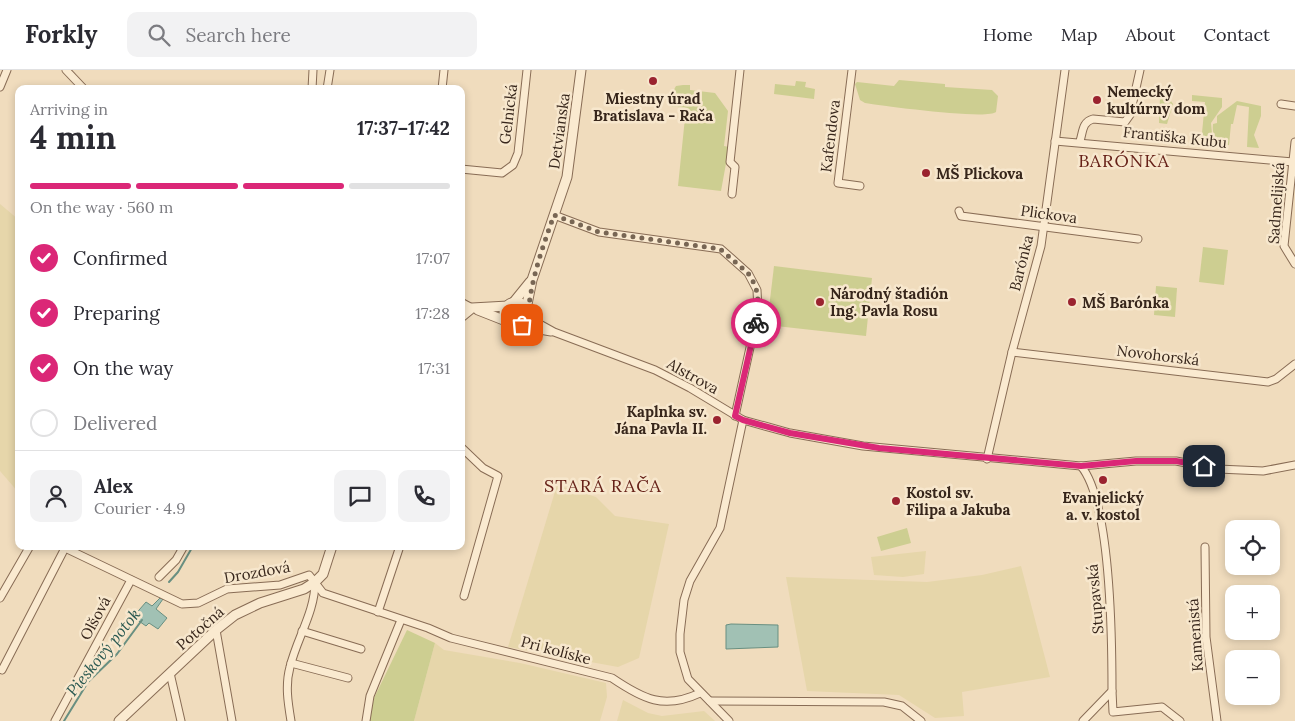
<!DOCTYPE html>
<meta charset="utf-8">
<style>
body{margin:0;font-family:Lora,serif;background:#f2f2f3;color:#2b2b33;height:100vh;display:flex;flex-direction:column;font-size:19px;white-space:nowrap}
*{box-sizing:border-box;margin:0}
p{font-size:16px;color:#7c7c81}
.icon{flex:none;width:28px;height:28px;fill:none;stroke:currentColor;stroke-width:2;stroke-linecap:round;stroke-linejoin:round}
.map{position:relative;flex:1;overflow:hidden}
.side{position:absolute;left:15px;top:15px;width:450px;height:465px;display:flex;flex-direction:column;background:#fff;border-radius:10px;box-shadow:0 2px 8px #0003}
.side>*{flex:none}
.fabs{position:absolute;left:1225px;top:450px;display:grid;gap:10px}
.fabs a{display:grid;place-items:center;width:55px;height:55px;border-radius:10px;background:#fff;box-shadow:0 2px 8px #0003;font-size:25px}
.pin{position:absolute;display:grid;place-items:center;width:42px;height:42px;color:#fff;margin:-21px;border-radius:10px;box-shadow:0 2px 8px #0006}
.courier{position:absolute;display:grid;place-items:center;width:50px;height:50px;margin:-25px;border:4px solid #db2777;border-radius:50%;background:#fff;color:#222;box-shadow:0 1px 6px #0007}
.summary em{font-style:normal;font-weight:700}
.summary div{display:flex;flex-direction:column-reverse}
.summary{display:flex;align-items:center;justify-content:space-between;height:85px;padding:0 15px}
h1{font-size:32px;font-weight:700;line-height:38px}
.bar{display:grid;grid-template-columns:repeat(4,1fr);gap:8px 5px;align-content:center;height:60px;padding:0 15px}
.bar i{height:6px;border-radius:4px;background:#e1e1e2}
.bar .on{background:#db2777}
.bar p{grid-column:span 4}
.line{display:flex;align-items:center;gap:12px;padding:0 15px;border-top:1px solid #e1e1e2}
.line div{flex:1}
.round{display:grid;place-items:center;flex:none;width:52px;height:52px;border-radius:10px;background:#f2f2f3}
ol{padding:0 15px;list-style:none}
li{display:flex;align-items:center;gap:15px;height:55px}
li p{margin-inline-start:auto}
li .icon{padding:5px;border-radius:50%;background:#db2777;color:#fff;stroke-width:4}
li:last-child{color:#7c7c81}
li i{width:28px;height:28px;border:2px solid #e1e1e2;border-radius:50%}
header{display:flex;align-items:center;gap:30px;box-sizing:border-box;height:70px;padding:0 25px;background:#fff;border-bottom:1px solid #e1e1e2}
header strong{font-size:24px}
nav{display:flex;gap:28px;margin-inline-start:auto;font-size:18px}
.search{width:350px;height:45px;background:#f2f2f3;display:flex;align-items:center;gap:12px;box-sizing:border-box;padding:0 18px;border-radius:10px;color:#7c7c81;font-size:19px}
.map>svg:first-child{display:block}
.farmland{fill:#e6d6aa}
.green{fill:#cdce91}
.water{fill:#a1c1b4;stroke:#688f81}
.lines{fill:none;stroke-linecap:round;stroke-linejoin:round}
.stream{stroke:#688f81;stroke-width:2}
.minor-casing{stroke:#886c55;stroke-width:9}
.tertiary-casing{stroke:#886c55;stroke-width:11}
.minor{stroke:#faead0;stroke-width:7}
.tertiary{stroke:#faead0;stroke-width:9}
.done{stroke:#786654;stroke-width:5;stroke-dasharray:0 9}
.route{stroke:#db2777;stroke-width:6}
.poi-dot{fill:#9a232f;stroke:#f7e7cd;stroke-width:2}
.labels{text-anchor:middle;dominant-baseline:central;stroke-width:5;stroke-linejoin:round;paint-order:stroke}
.poi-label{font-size:15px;font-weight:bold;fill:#37261b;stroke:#f7e7cd;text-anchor:start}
.street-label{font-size:15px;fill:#37261b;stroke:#f7e7cd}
.water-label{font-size:16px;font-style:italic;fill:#295850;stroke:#f7e7cd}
.quarter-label{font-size:18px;letter-spacing:1px;fill:#662118;stroke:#f7e7cd}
</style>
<header>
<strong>Forkly</strong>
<div class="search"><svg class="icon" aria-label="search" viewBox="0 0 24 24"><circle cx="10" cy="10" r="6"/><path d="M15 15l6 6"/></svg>Search here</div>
<nav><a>Home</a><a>Map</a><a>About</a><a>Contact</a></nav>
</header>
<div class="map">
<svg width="1295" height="651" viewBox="0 0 1295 651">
<rect width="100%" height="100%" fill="#f0dcbd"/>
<g class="farmland">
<polygon points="0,134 19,150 19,423 0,401"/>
<polygon points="557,415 596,427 615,446 669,454 639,588 618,597 508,577"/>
<polygon points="926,481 924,504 903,507 874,505 871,487"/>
<polygon points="1021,496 1050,607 962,622 964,646 935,648 899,625 807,621 786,507 927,512 982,505"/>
<polygon points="435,573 444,580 520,593 606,613 607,627 600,651 414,651"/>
<polygon points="623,630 648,643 662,646 704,641 715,651 617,651"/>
</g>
<g class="green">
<path d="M899,10l46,4v3l47,3 6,6 -2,16c-8,8 -112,-6 -131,-9l-5,-3 -5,-16 2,-2 37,4z"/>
<polygon points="796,11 806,12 805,17 815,19 814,29 774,24 775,14 795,16"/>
<polygon points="683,15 690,15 690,20 715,23 728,41 724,76 729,77 721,121 678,116 686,38 669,36 671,25 676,16"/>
<polygon points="1192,25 1222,28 1222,37 1211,53 1213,74 1201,73 1205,32 1192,31"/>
<polygon points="1163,26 1168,27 1173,34 1167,54 1159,53 1160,28"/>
<path d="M1237,31l24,5v10l-7,19 5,13 -12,-1 2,-40 -12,-2 -4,19h-2l-2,21 -10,-1c-5,-5 -7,-13 -6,-20l4,-1v-7z"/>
<polygon points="1203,177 1228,180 1224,215 1199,212"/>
<polygon points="774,196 872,208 866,266 767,255"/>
<polygon points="1156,216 1177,218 1175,247 1154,245"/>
<polygon points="907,458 911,473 881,481 877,467"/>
<polygon points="407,560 435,573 414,651 369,651 374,628"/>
</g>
<g class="water">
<polygon points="160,528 163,529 156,539 167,548 158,559 149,553 146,556 133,547 146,532 152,536"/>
<polygon points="731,554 778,555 778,577 726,579 726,555"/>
</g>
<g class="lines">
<g class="stream">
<polyline points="169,512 178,502 193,476"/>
<polyline points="64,651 88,612 117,584 142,550"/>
</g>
<g class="minor-casing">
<g id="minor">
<polyline points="66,0 84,19"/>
<polyline points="852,0 838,113 860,116"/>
<polyline points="0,17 7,0"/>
<polyline points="312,19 313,0"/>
<polyline points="327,19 330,0"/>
<polyline points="442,19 444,0"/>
<polyline points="1281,34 1295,36"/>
<polyline points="1055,71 1293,92"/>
<path d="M1080,71c3,-9 2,-19 13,-22l32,3 5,-7 10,-45"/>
<polyline points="1295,72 1284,176 1295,194"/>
<polyline points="461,99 502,103 513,95 518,83 527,0"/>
<polyline points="732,124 735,97 730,92 740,0"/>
<polyline points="959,141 961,146 1138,169"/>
<polyline points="554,145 599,162 721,179 748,203 757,220 758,241 735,346"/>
<polyline points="461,232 472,238"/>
<polyline points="527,247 554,262 655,300 690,318 743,350 790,363 863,376 1081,396 1136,391 1176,391 1218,399 1263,401 1295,395"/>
<polyline points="517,256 551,262"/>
<polyline points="1012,282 1268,312 1276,309 1295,294"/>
<polyline points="461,377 483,398 498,406 464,526"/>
<polyline points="987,389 1012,282 1041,176 1065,0"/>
<path d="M1081,396c30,36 31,176 31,225l-29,30"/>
<path d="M61,476l121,58 16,-1 29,-14 53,-4 29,-10 14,18 105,35 23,10 161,40c31,21 52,32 88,15"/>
<polyline points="1205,477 1206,567 1217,651"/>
<polyline points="159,507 176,490 184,476"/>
<polyline points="0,528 30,476"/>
<polyline points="378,542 400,476"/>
<polyline points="216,560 232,651"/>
<polyline points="302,561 361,579"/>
<polyline points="291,593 348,608"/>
<polyline points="2,600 65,478"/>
<polyline points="170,603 181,651"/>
<polyline points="1112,621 1113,642 1162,637 1180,651"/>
<polyline points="710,631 884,632 902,636 921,651"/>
<polyline points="55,651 131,510"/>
<path d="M291,651c-3,-18 -6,-36 -1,-54 7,-29 25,-55 25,-85"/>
<polyline points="366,651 370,626 401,550"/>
<polyline points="729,651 688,609 680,582 680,564 684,530 690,511 720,458 743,350"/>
</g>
</g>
<g class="tertiary-casing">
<g id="tertiary">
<circle cx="516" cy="244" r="12"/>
<polyline points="513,233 530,212"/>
<polyline points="526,239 532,210 567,107 581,0"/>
<polyline points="478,240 506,251"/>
<polyline points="461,247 472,238 508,236"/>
<polyline points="119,651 216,560 235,545 260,533 304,519 315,512 323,504 332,476"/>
</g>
</g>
<use href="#minor" class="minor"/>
<use href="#tertiary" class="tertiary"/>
</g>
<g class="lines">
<path class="done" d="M522,255l6,-8c2,-35 14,-68 26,-102l45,17 121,17 28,24 7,12 3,11 -2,27"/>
<polyline class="route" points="756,253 735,346 743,350 790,363 879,378 1081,396 1136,391 1176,391 1204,396"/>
</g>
<g class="poi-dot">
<circle cx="653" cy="11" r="5"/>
<circle cx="1097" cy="30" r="5"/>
<circle cx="926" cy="103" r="5"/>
<circle cx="820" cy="232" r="5"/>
<circle cx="1072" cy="232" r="5"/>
<circle cx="717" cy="350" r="5"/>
<circle cx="1103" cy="410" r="5"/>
<circle cx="896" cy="431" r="5"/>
</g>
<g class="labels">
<g class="poi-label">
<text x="1107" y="21">Nemecký<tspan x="1107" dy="17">kultúrny dom</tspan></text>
<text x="653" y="28" text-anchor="middle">Miestny úrad<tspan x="653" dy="17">Bratislava - Rača</tspan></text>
<text x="936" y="103">MŠ Plickova</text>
<text x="830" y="223">Národný štadión<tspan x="830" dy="17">Ing. Pavla Rosu</tspan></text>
<text x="1082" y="232">MŠ Barónka</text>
<text x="707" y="341" text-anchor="end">Kaplnka sv.<tspan x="707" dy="17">Jána Pavla II.</tspan></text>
<text x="906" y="422">Kostol sv.<tspan x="906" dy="17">Filipa a Jakuba</tspan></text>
<text x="1103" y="427" text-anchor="middle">Evanjelický<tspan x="1103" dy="17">a. v. kostol</tspan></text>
</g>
<g class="street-label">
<text transform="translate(508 44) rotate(-83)">Gelnická</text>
<text transform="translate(559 61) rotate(-82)">Detvianska</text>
<text transform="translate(830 66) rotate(-83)">Kafendova</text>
<text transform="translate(1175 67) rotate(6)">Františka Kubu</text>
<text transform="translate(1276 133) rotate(-86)">Sadmelijská</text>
<text transform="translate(1049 144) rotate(8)">Plickova</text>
<text transform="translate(1021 193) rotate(-76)">Barónka</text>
<text transform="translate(1158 285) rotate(7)">Novohorská</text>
<text transform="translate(693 306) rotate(29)">Alstrova</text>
<text transform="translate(257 502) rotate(-10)">Drozdová</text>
<text transform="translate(1095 529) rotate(-95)">Stupavská</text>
<text transform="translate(95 548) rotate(-62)">Olšová</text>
<text transform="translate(200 558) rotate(-41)">Potočná</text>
<text transform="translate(1195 565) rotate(-94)">Kamenistá</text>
<text transform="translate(556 580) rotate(15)">Pri kolíske</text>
</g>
<g class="water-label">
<text transform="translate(103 582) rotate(-51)">Pieskový potok</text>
</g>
<g class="quarter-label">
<text x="1124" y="90">BARÓNKA</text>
<text x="603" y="415">STARÁ RAČA</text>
</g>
</g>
</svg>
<div class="fabs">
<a><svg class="icon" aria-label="locate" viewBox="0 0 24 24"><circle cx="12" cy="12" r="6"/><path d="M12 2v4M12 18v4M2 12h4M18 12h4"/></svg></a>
<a>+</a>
<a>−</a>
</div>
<div class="pin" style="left:522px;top:255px;background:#ea580c"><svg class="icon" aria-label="bag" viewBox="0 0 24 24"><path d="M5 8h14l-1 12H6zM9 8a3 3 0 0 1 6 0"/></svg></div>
<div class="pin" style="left:1204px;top:396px;background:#1f2937"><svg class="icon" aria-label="home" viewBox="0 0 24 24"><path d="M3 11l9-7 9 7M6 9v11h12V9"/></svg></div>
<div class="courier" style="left:756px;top:253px"><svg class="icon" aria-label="bike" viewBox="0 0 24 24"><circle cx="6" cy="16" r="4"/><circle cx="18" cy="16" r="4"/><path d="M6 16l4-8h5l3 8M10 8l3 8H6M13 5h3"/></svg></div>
<section class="side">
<div class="summary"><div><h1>4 min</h1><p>Arriving in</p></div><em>17:37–17:42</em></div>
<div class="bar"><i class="on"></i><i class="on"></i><i class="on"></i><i></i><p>On the way · 560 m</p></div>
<ol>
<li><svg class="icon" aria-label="check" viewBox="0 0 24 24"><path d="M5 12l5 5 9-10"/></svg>Confirmed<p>17:07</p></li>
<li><svg class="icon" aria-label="check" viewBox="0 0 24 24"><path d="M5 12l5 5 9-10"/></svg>Preparing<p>17:28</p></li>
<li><svg class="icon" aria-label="check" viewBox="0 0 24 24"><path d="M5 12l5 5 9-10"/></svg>On the way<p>17:31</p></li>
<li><i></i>Delivered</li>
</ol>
<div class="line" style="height:90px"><a class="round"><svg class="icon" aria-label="person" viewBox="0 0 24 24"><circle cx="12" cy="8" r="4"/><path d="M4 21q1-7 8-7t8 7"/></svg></a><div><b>Alex</b><p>Courier · 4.9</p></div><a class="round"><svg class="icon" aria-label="chat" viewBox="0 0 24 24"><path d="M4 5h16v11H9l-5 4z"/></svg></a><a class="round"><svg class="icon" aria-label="phone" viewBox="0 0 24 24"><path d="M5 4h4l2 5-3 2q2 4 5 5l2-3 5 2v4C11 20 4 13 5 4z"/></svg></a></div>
</section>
</div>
